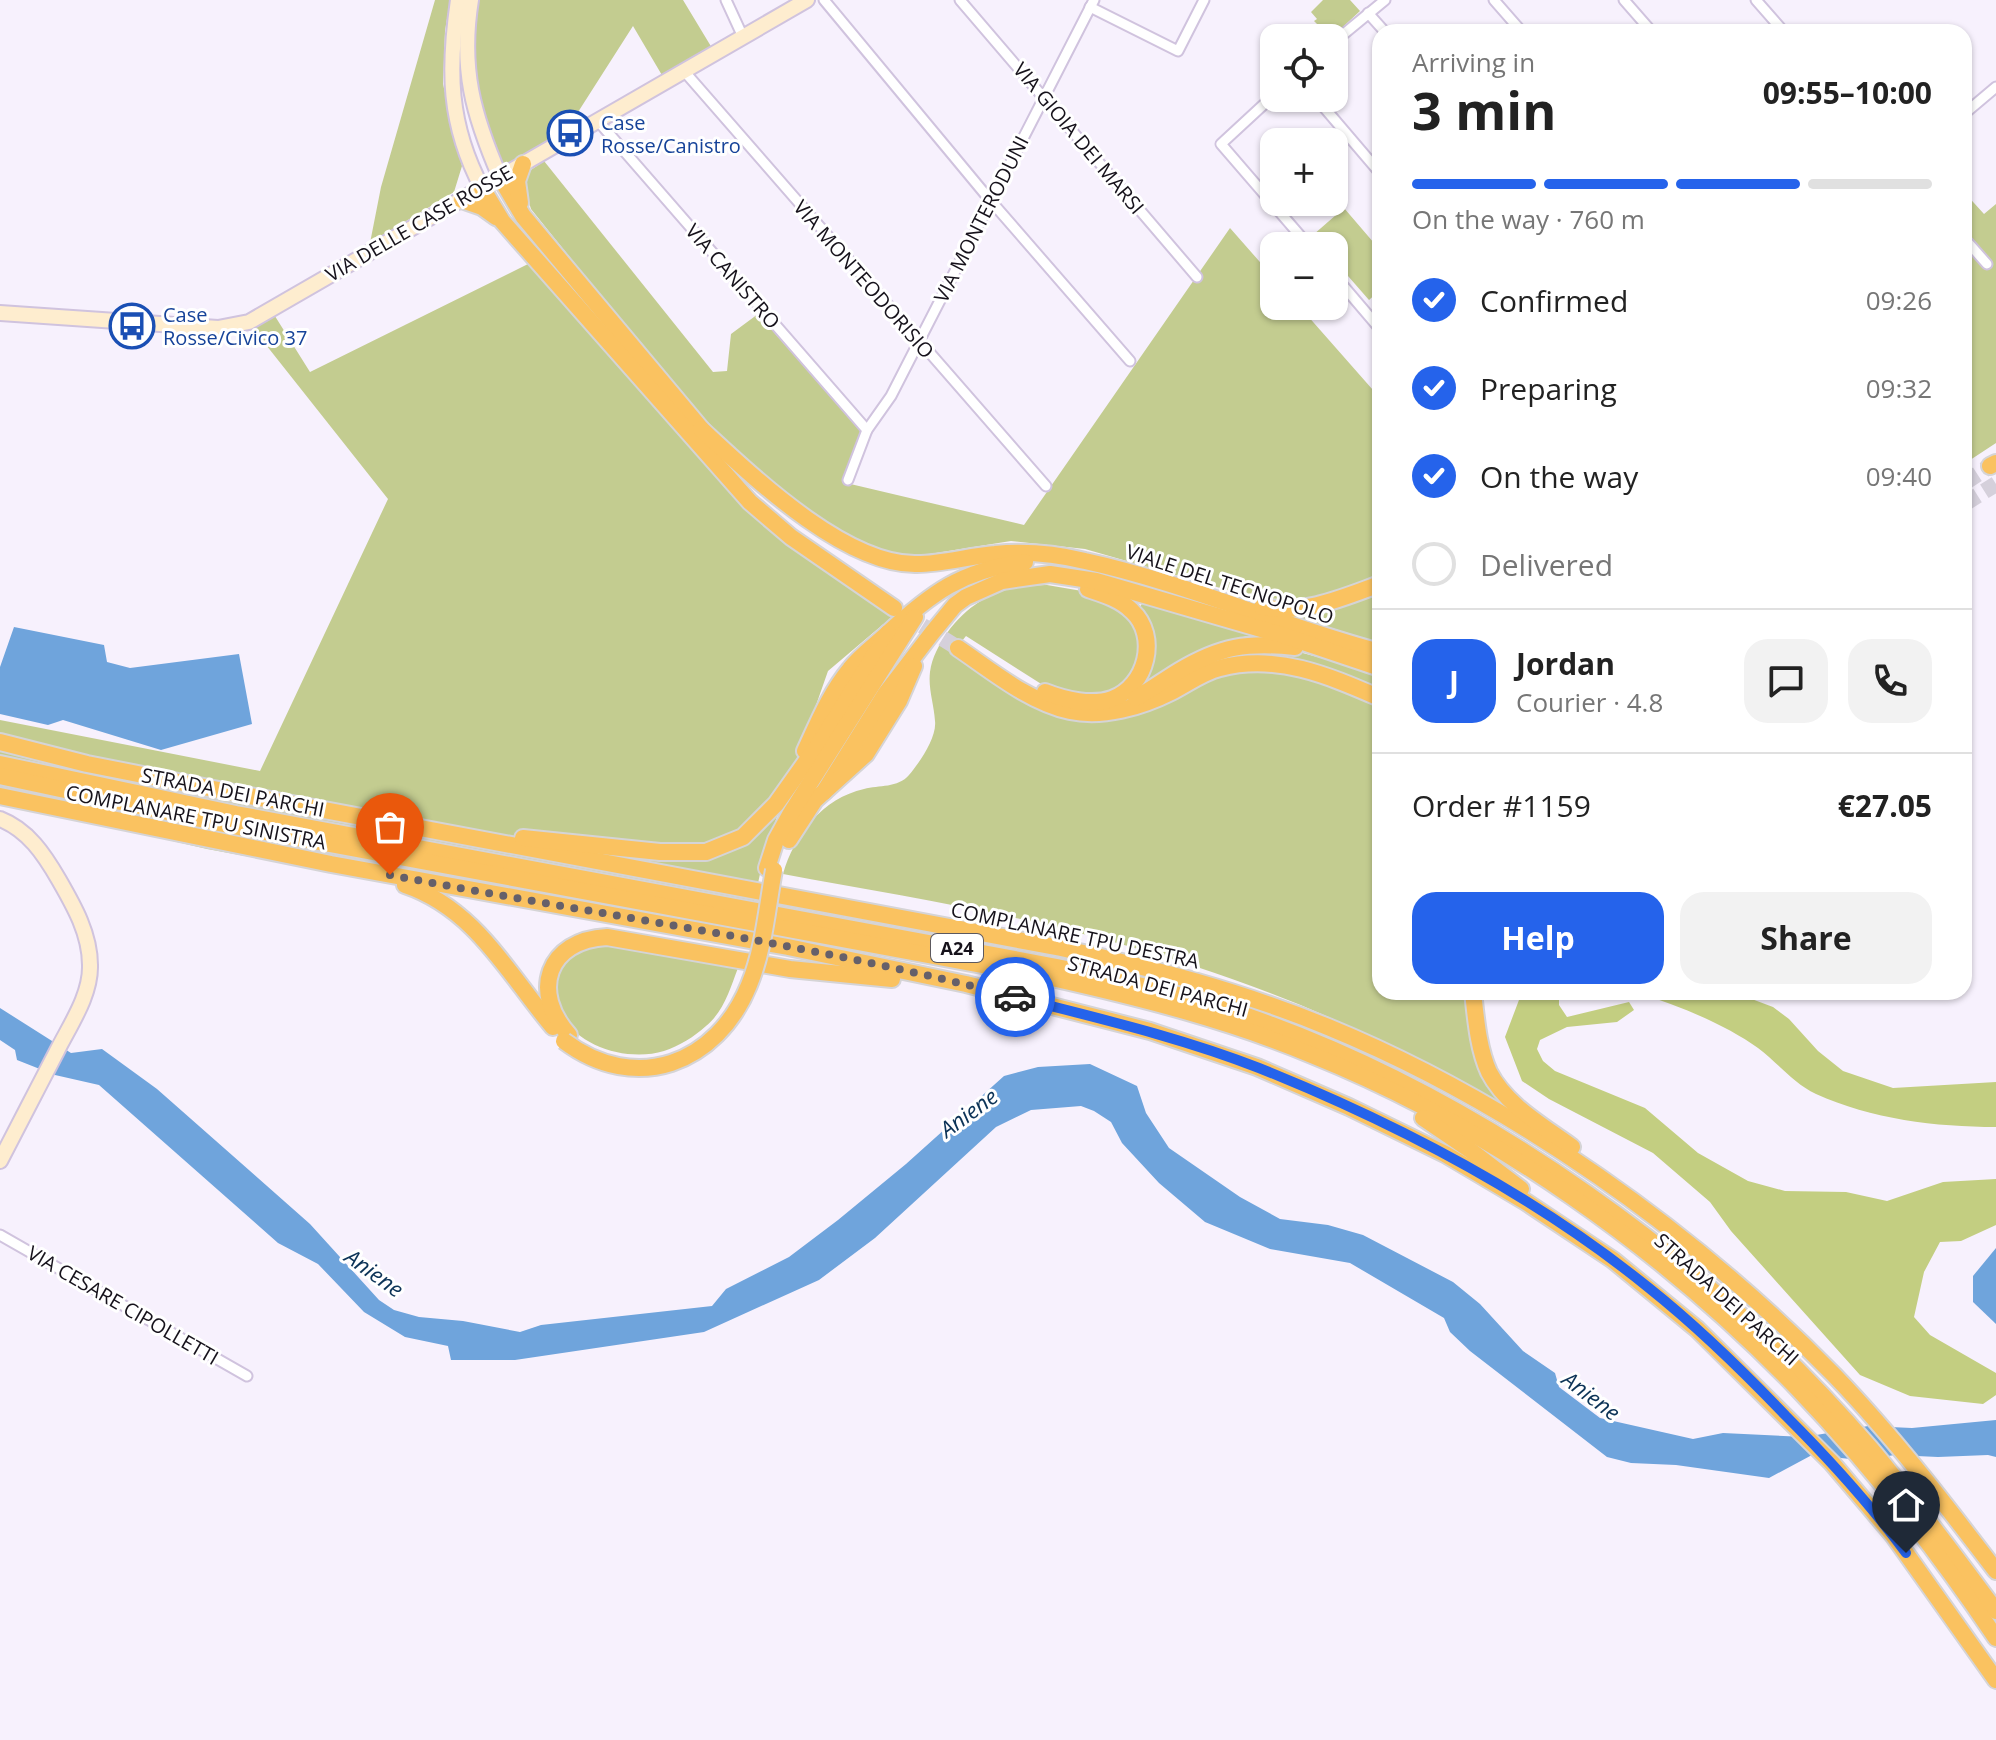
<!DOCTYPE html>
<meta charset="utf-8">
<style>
body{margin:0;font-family:"Open Sans",sans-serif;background:#f2f2f2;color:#222;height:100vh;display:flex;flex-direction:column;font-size:30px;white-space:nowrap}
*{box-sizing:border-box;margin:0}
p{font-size:26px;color:#767676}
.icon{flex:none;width:44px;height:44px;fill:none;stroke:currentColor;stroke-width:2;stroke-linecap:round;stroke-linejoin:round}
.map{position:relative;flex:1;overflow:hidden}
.panel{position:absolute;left:1372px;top:24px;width:600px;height:976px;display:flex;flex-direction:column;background:#fff;border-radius:24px;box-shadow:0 2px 6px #0004}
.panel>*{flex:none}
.tools{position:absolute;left:1260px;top:24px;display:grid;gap:16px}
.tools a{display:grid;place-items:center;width:88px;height:88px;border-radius:16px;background:#fff;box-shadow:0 2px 6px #0004;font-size:40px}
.pin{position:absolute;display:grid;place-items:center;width:68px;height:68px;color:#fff;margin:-82px -34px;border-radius:50% 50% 50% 0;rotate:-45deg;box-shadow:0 0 8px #0007}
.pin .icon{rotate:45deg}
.courier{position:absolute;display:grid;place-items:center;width:80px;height:80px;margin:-40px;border:6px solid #2563eb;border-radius:50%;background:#fff;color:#222;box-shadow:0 2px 10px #0007}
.summary em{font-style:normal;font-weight:700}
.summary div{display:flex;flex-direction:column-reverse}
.summary{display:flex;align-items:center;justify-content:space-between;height:136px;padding:0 40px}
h1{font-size:52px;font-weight:700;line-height:60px}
.bar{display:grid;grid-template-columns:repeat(4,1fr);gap:12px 8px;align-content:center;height:96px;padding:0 40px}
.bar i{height:10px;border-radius:6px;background:#e0e0e0}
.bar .current{background:#2563eb}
.bar p{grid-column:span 4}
.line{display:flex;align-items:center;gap:20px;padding:0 40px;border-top:2px solid #e0e0e0}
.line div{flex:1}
.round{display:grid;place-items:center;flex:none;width:84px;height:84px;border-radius:24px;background:#f2f2f2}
ol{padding:0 40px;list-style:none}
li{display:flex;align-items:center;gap:24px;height:88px}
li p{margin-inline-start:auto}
li .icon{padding:8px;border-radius:50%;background:#2563eb;color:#fff;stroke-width:4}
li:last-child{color:#767676}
li i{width:44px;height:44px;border:4px solid #e0e0e0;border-radius:50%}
.cta{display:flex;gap:16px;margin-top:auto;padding:16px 40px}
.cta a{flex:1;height:92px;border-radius:24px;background:#2563eb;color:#fff;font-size:32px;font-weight:700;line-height:92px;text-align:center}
.cta a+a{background:#f2f2f2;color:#222}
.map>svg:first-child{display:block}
.green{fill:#c3cc90}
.forest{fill:#c3ce81}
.water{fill:#6fa4dc}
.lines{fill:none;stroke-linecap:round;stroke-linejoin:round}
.highway-tunnel{stroke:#d5d0db;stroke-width:16;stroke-dasharray:16 8;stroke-linecap:butt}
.street-casing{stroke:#d0c3de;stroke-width:13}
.secondary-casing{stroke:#d0c3de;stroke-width:18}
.highway-casing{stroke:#d5d4d6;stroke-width:20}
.street{stroke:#fff;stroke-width:9}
.secondary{stroke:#feedcf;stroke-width:14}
.highway{stroke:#fac260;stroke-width:16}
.highway-bridge-casing{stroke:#d5d4d6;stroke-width:20;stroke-linecap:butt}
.highway-bridge{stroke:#fac260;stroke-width:16}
.done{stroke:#65606a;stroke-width:8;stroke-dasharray:0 14.4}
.route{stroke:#2563eb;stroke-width:10}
.labels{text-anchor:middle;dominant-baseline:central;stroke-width:6;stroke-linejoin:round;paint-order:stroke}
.shield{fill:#fff;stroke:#5c595f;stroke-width:2}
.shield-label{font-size:18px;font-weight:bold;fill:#16121b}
.transit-label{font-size:20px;fill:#164399;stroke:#fff;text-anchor:start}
.street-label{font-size:20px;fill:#16121b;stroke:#fff}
.water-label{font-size:22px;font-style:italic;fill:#0c3357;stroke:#fff}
</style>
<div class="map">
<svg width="1996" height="1740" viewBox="0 0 1996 1740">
<rect width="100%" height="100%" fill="#f7f1fd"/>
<g class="green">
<polygon points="435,0 450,0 445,31 443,84 462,166 454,192 370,243 381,187"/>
<polygon points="471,0 683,0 715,53 666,82 633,26 557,145 500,177 465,60"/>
<polygon points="1323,0 1350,0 1360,11 1331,38 1314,21 1317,19 1311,12"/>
<polygon points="544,161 713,372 727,371 731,334 758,314 862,432 842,482 1024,525 1230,228 1274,278 1274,306 1299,306 1380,398 1380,575 1327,596 1305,600 1255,598 1085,549 1011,541 917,556 875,550 798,506 751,468 687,403 531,209 524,187 528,172"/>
<polygon points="1964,192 1984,214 1996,204 1996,443 1964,464"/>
<polygon points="1344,208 1380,250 1380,290 1369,300 1334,260 1334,246 1322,246 1313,235"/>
<polygon points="532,262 747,505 893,616 828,671 765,851 744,948 207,849 0,801 0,720 260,771 388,499 251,326 273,313 310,372"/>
<path d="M1047,585l35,6 22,7 29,23 8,22 -6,30 -21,19 -23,4 -45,-9 -80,-51 -13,16c59,39 115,91 189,58 25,-11 64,-34 90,-39 51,-10 101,16 148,32v289h87l23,94 18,24c-27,-15 -53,-31 -80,-45 -97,-52 -205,-93 -311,-122 -109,-31 -222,-48 -334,-69 11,-39 40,-76 81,-85 15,-4 34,-1 45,-14 11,-13 28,-38 26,-54 -1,-17 -7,-32 -5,-49 2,-15 9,-27 17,-39 26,-35 57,-48 100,-48z"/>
<polygon points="1380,593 1380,643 1293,616 1334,608"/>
<path d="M1143,602l113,33c-44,4 -84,35 -121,57 12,-30 30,-56 5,-85z"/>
<path d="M1288,649l92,25v16c-40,-16 -83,-39 -127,-34 -21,2 -42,9 -62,14l43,-18z"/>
<path d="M617,943l121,25c-8,21 -14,43 -32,58 -12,11 -27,20 -42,25 -36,11 -89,-4 -105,-41 -2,-5 -2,-13 -2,-19 -2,-18 2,-31 18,-41 10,-6 29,-6 42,-7z"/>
</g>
<g class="forest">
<polygon points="1522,992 1559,992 1559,1005 1567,1017 1629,1002 1634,1010 1617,1022 1567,1027 1540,1040 1537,1049 1543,1061 1555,1071 1645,1108 1698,1153 1748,1181 1785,1191 1846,1192 1887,1201 1943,1182 1996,1179 1996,1225 1961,1241 1940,1242 1924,1272 1914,1317 1930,1335 1996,1373 1996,1395 1983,1404 1910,1396 1860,1375 1731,1231 1710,1202 1653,1153 1549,1099 1522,1081 1505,1037"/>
<path d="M1635,992h98l40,15 16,12 29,32 25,20 50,17 103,-6v45c-60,0 -125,-8 -180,-33 -23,-11 -38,-31 -58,-46 -35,-25 -81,-43 -123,-56z"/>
</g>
<g class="water">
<polygon points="14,627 104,645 107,662 130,668 239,654 252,724 161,750 63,720 48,725 0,714 0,667"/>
<polygon points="0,1008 71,1053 102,1049 157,1089 310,1224 379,1300 394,1310 419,1317 463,1321 520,1332 541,1325 712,1306 726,1289 789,1257 838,1220 906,1164 1004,1076 1038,1067 1090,1064 1137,1086 1146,1113 1169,1148 1240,1197 1280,1219 1328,1225 1363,1235 1453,1282 1480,1304 1523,1351 1555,1373 1559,1387 1600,1418 1693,1439 1723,1433 1805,1437 1868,1426 1912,1428 1996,1420 1996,1457 1988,1455 1938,1457 1895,1455 1860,1460 1812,1455 1769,1478 1676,1465 1631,1463 1607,1457 1470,1351 1450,1332 1444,1318 1350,1263 1270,1249 1205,1222 1159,1183 1122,1143 1111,1122 1094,1111 1081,1106 1031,1110 996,1127 875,1238 819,1280 704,1332 515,1360 451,1360 448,1346 405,1337 364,1312 318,1264 278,1243 99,1085 55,1075 17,1060 15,1050 0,1040"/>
<polygon points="1996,1248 1996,1324 1973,1302 1973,1276"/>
</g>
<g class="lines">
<g class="highway-tunnel">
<polyline points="1964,483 1990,466"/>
<polyline points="1964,504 1996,484"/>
<polyline points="902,613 958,648"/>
</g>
<g class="street-casing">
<g id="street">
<polyline points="726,0 743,37"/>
<polyline points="824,0 990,200 1130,361"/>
<polyline points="960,0 1197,277"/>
<polyline points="1494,0 1522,32"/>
<polyline points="1624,0 1652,32"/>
<polyline points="1756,0 1784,32"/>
<polyline points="1090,7 1178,51 1204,0"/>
<polyline points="1368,13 1385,32"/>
<polyline points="1334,42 1385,0"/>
<polyline points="684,71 1046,486"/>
<polyline points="1274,95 1221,144 1309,246"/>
<polyline points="1316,98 1380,173"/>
<polyline points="1964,114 1996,87"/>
<polyline points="598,121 867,430"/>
<polyline points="1964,238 1987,264"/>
<polyline points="1334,275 1380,329"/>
<polyline points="848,480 867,430 891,396 1094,0"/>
<polyline points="0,1235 247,1376"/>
</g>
</g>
<g class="secondary-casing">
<g id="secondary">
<path d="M458,0c-10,69 -10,124 24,188"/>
<path d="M471,0c-11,68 2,115 29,177"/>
<polyline points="0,313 218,328 249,322 807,0"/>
<path d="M0,819c28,11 44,35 59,61 15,26 31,54 31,85 1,30 -20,60 -33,86 -19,37 -38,73 -57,110"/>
</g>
</g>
<g class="highway-casing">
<g id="highway">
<polyline points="500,177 523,216 707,436"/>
<polyline points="482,188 502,221 750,502 791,537 894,608"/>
<polyline points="462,200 482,207 496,217"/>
<polyline points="520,203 517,181 523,164"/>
<path d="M701,429c50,46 144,137 216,135 26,0 52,-8 78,-10 30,-3 61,0 90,7 101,22 196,65 295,91"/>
<polyline points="1990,466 1996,463"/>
<path d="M1262,607c42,8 80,-9 118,-23"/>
<path d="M958,648c34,23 71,54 112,63 33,7 71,-4 101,-19 16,-8 32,-20 49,-24 57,-15 109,8 160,30"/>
<path d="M1045,692c20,8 47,14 67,7 35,-13 47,-63 20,-88 -12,-12 -29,-17 -44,-22"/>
<path d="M1136,698c15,-8 28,-18 43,-27 42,-25 68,-29 116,-24"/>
<path d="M0,742l87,22 157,31 817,153c91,20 180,43 267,79 185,76 366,205 506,348 58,60 111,129 162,196"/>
<path d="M805,751c13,-28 25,-58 45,-82 10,-13 24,-23 36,-34 45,-42 76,-65 139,-73"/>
<path d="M0,764l236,50 821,153c65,14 131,28 193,50 229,80 463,247 620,431 44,52 85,108 126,163"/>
<path d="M0,776l233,50 819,152c89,20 176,42 260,77 179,72 351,194 485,333 74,77 139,161 199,250"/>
<polyline points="824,792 886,693 932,633 955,605 966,597 1002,581 1050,574 1096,581 1282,635 1380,668"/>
<polyline points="0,796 331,864 788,947 966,984 1150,1031 1257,1067 1349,1107 1445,1154 1526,1202 1613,1260 1697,1329 1832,1463 1893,1535 1996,1680"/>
<polyline points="523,838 660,852 706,852 743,837 776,804 825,735 888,633"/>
<polyline points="789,840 815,800 866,754 899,701 914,666"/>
<polyline points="767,868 776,840 791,813 915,617"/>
<path d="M405,885c71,24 103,89 148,142"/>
<path d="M1473,992c3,26 5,56 16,80 17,33 53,53 83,75"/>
<path d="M569,1035c-39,-43 -22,-95 38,-98l183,32 102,10"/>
<polyline points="1423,1118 1470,1150 1521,1189"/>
</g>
</g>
<use href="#street" class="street"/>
<use href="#secondary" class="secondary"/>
<use href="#highway" class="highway"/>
<g class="highway-bridge-casing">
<path id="highway-bridge" d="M564,1041c72,54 153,23 185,-56 15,-36 18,-77 25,-115"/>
</g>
<use href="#highway-bridge" class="highway-bridge"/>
</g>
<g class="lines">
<path class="done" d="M390,875c208,40 420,68 625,122"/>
<path class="route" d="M1015,997c82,21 165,40 244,71 137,55 274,126 390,220 49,39 94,83 137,128 43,43 84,88 120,137"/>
</g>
<defs>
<g id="bus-ring" transform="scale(2.3)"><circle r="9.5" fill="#fff" stroke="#1a4fb4" stroke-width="1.5"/><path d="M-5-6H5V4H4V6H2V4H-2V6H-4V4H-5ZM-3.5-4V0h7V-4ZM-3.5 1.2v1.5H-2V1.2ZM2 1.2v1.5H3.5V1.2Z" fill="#1a4fb4"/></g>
</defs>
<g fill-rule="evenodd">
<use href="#bus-ring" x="570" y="133"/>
<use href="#bus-ring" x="132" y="326"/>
</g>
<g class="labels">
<rect class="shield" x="931" y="934" width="52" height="28" rx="6"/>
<g class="shield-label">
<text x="957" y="948">A24</text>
</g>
<g class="transit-label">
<text x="601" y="122">Case<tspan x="601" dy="23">Rosse/Canistro</tspan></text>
<text x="163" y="314">Case<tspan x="163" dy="23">Rosse/Civico 37</tspan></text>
</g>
<g class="street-label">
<text transform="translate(1079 138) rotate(50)">VIA GIOIA DEI MARSI</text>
<text transform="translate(981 219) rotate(-63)">VIA MONTERODUNI</text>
<text transform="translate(419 223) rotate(-30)">VIA DELLE CASE ROSSE</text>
<text transform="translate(733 276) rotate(49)">VIA CANISTRO</text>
<text transform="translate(864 279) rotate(49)">VIA MONTEODORISIO</text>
<text transform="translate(1230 584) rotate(18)">VIALE DEL TECNOPOLO</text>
<text transform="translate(233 792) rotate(11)">STRADA DEI PARCHI</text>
<text transform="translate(196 817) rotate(11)">COMPLANARE TPU SINISTRA</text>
<text transform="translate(1075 935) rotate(12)">COMPLANARE TPU DESTRA</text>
<text transform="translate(1158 986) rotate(15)">STRADA DEI PARCHI</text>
<text transform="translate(1727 1299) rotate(42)">STRADA DEI PARCHI</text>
<text transform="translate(123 1305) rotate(30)">VIA CESARE CIPOLLETTI</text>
</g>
<g class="water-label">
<text transform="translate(968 1112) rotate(-36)">Aniene</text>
<text transform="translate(375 1272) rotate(36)">Aniene</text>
<text transform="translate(1592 1395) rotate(37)">Aniene</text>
</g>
</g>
</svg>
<div class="tools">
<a><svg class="icon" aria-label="locate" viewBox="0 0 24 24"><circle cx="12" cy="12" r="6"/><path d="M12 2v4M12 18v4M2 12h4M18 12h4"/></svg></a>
<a>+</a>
<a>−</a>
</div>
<div class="pin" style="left:390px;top:875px;background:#ea580c"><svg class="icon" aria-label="bag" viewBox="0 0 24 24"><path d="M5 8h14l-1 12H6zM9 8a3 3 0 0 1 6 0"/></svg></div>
<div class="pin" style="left:1906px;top:1553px;background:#1f2937"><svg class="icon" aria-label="home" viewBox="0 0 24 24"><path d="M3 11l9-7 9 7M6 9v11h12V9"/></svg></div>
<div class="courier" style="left:1015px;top:997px"><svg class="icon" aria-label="car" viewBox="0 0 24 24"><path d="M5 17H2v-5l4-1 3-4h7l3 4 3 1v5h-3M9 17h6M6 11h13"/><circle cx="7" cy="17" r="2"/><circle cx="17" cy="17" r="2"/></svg></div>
<section class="panel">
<div class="summary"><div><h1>3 min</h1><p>Arriving in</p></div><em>09:55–10:00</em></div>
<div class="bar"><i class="current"></i><i class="current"></i><i class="current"></i><i></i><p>On the way · 760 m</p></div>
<ol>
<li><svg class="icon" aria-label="check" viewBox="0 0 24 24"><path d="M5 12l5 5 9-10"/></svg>Confirmed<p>09:26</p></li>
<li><svg class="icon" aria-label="check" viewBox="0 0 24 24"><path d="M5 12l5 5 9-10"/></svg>Preparing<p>09:32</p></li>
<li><svg class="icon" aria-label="check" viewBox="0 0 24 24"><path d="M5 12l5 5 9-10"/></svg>On the way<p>09:40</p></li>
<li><i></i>Delivered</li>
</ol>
<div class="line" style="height:144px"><b class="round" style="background:#2563eb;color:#fff">J</b><div><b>Jordan</b><p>Courier · 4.8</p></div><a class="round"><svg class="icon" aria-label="chat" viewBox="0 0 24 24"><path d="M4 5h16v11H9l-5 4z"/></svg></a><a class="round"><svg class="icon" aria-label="phone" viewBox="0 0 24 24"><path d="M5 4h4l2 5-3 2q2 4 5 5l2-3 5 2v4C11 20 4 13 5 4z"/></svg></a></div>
<div class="line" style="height:104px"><div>Order #1159</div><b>€27.05</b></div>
<div class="cta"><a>Help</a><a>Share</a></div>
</section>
</div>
